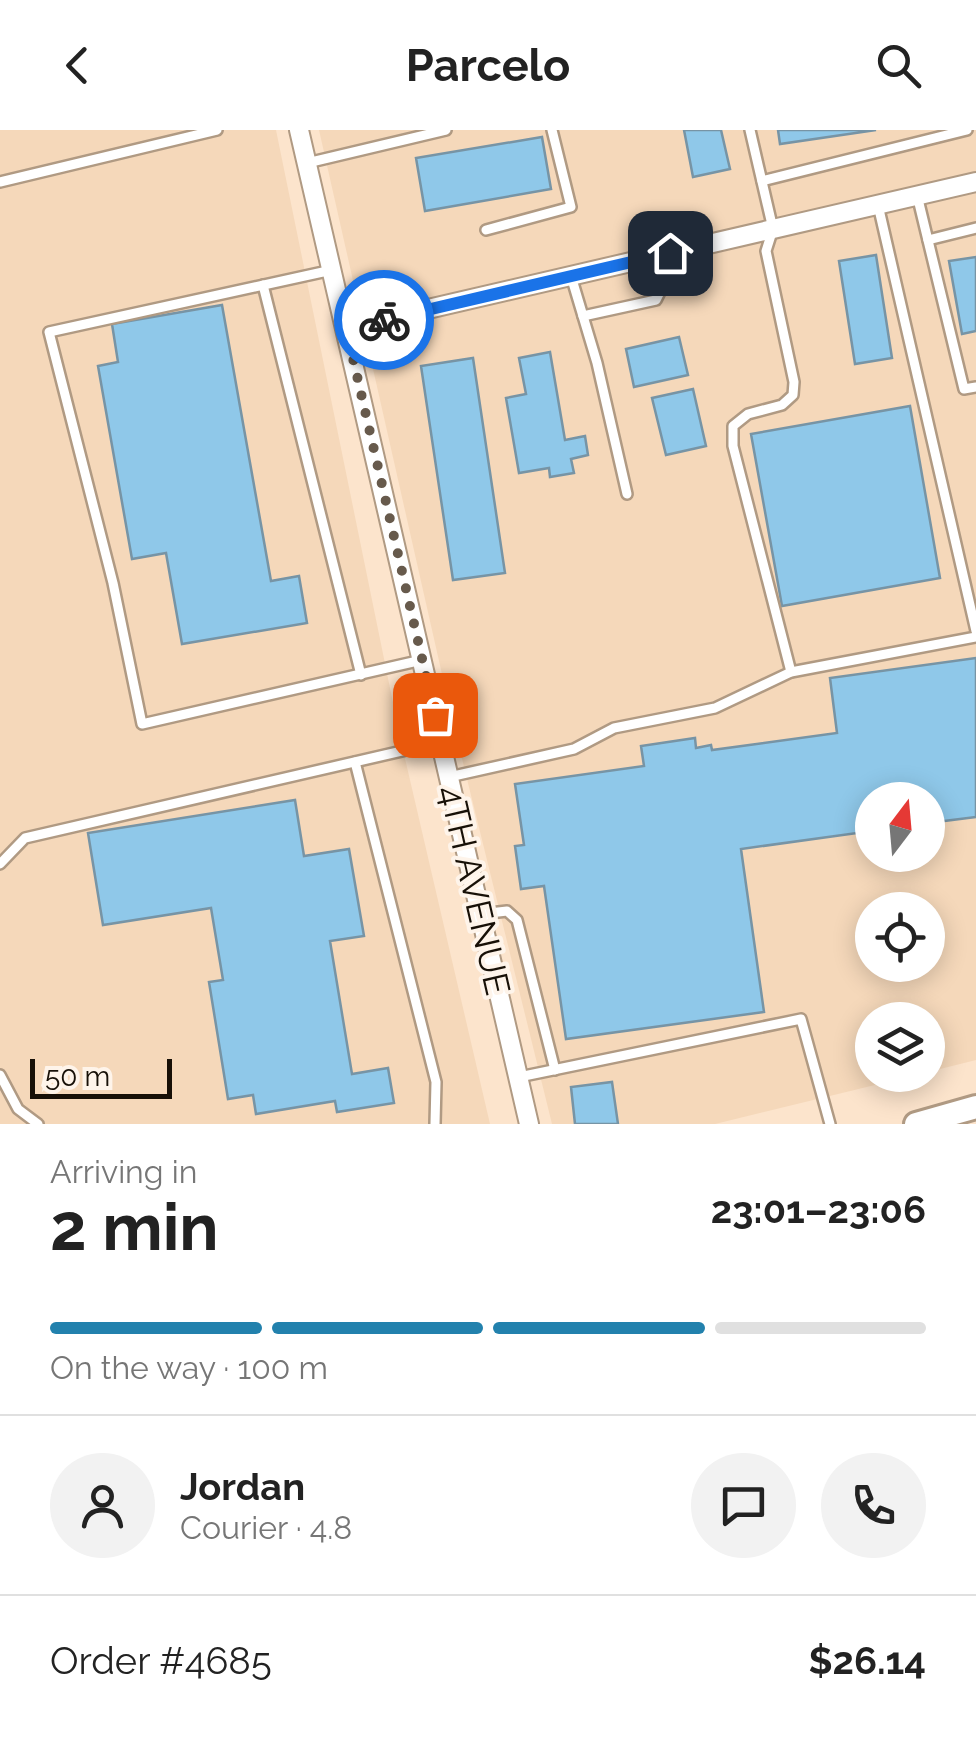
<!DOCTYPE html>
<meta charset="utf-8">
<style>
body{margin:0;font-family:Raleway,sans-serif;background:#f2f2f2;color:#222;height:100vh;display:flex;flex-direction:column;font-size:38px;white-space:nowrap}
*{box-sizing:border-box;margin:0}
p{font-size:32px;color:#767676}
.icon{flex:none;width:55px;height:55px;fill:none;stroke:currentColor;stroke-width:2;stroke-linecap:round;stroke-linejoin:round}
.map{position:relative;height:994px;overflow:hidden}
.sheet{display:flex;flex-direction:column;background:#fff;flex:1}
.sheet>*{flex:none}
.needle{width:65px;rotate:16deg}
.tools{position:absolute;left:855px;top:652px;display:grid;gap:20px}
.tools a{display:grid;place-items:center;width:90px;height:90px;border-radius:50%;background:#fff;box-shadow:0 5px 25px #0003;font-size:50px}
.scale{position:absolute;left:30px;bottom:25px;width:142px;box-sizing:border-box;padding-left:10px;border:5px solid #171007;border-top:0;font-size:28px;line-height:35px;white-space:nowrap;color:#171007;-webkit-text-stroke:8px #fef4ea;paint-order:stroke}
.pin{position:absolute;display:grid;place-items:center;width:85px;height:85px;color:#fff;margin:-42px;border-radius:20px;box-shadow:0 5px 15px #0006}
.courier{position:absolute;display:grid;place-items:center;width:100px;height:100px;margin:-50px;border:8px solid #1a73e8;border-radius:50%;background:#fff;color:#222;box-shadow:0 2px 12px #0007}
.overview em{font-style:normal;font-weight:700}
.overview div{display:flex;flex-direction:column-reverse}
.overview{display:flex;align-items:center;justify-content:space-between;height:170px;padding:0 50px}
h1{font-size:65px;font-weight:700;line-height:75px}
.bar{display:grid;grid-template-columns:repeat(4,1fr);gap:15px 10px;align-content:center;height:120px;padding:0 50px}
.bar i{height:12px;border-radius:8px;background:#e0e0e0}
.bar .active{background:#2281ad}
.bar p{grid-column:span 4}
.line{display:flex;align-items:center;gap:25px;padding:0 50px;border-top:2px solid #e0e0e0}
.line div{flex:1}
.round{display:grid;place-items:center;flex:none;width:105px;height:105px;border-radius:52px;background:#f2f2f2}
header{display:flex;justify-content:space-between;align-items:center;height:130px;padding:0 50px;background:#fff;font-size:45px;font-weight:700}
.map>svg:first-child{display:block}
.built{fill:#f5d8ba;fill-rule:evenodd}
.building{fill:#8fc8e9;stroke:#7794a5;stroke-width:2.5}
.lines{fill:none;stroke-linecap:round;stroke-linejoin:round}
.service-casing{stroke:#b09a83;stroke-width:14}
.minor-casing{stroke:#b09a83;stroke-width:22}
.tertiary-casing{stroke:#b09a83;stroke-width:28}
.service{stroke:#fff;stroke-width:9}
.minor{stroke:#fff;stroke-width:18}
.tertiary{stroke:#fff;stroke-width:22}
.done{stroke:#675a4c;stroke-width:10;stroke-dasharray:0 18}
.route{stroke:#1a73e8;stroke-width:12}
.labels{text-anchor:middle;dominant-baseline:central;stroke-width:8;stroke-linejoin:round;paint-order:stroke}
.street-label{font-size:35px;fill:#171007;stroke:#fef4ea}
</style>
<header><svg class="icon" aria-label="back" viewBox="0 0 24 24"><path d="M15 5l-7 7 7 7"/></svg>Parcelo<svg class="icon" aria-label="search" viewBox="0 0 24 24"><circle cx="10" cy="10" r="6"/><path d="M15 15l6 6"/></svg></header>
<div class="map">
<svg width="976" height="994" viewBox="0 0 976 994">
<rect width="100%" height="100%" fill="#fce4cc"/>
<g class="built">
<polygon points="0,0 276,0 400,607 490,994 0,994"/>
<path d="M319,0h657v930l-48,12v-52h-56v55h44l-201,49h-163l-101,-410zM872,670h56v55h-56zM872,780h56v55h-56z"/>
</g>
<g class="building">
<polygon points="684,0 721,0 730,39 693,47"/>
<polygon points="778,0 876,0 780,14"/>
<polygon points="542,7 551,59 425,81 416,28"/>
<polygon points="876,125 892,228 855,234 839,131"/>
<polygon points="976,127 976,201 962,204 949,131"/>
<polygon points="222,175 271,451 299,446 307,493 182,514 166,423 132,429 98,236 118,232 112,194"/>
<polygon points="679,207 688,245 634,257 626,219"/>
<polygon points="550,222 565,310 585,306 588,325 571,329 574,343 550,347 549,338 519,343 506,268 526,264 519,228"/>
<polygon points="473,228 505,443 453,450 421,236"/>
<polygon points="693,259 706,316 666,325 652,268"/>
<polygon points="910,276 940,448 782,476 751,304"/>
<polygon points="976,528 976,687 928,693 928,670 872,670 872,701 741,719 764,882 566,909 544,756 521,759 515,716 524,715 515,654 644,636 641,616 695,608 696,618 711,615 712,620 837,603 830,548"/>
<polygon points="295,670 304,726 349,719 364,806 330,811 352,944 388,938 394,973 337,982 335,971 256,984 253,965 228,969 209,852 223,850 211,778 103,795 88,703"/>
<polygon points="612,952 618,994 575,994 571,957"/>
</g>
<g class="lines">
<g class="service-casing">
<g id="service">
<polyline points="750,0 773,99 766,121 794,252 793,265 782,275 748,284 733,296 733,316 791,542"/>
<polyline points="307,33 446,0"/>
<polyline points="762,51 967,0"/>
<polyline points="0,52 217,0"/>
<polyline points="917,65 964,259 976,257"/>
<polyline points="878,75 976,501"/>
<polyline points="486,100 571,77 552,0"/>
<polyline points="928,110 976,98"/>
<polyline points="332,140 49,202 113,453 142,594 422,530"/>
<polyline points="571,146 597,233 627,364"/>
<polyline points="263,155 361,545"/>
<polyline points="583,186 656,170 667,148 670,123"/>
<polyline points="355,632 436,952 435,994"/>
<polyline points="449,647 574,619 614,598 715,578 791,542 976,507"/>
<polyline points="0,734 25,708 441,612"/>
<polyline points="481,784 507,781 517,790 555,940"/>
<polyline points="0,945 18,979 38,994"/>
<polyline points="519,947 801,889 830,994"/>
</g>
</g>
<g class="minor-casing">
<g id="minor">
<polyline points="299,0 529,994"/>
<polyline points="346,198 976,52"/>
</g>
</g>
<g class="tertiary-casing">
<polyline id="tertiary" points="916,994 976,977"/>
</g>
<use href="#service" class="service"/>
<use href="#minor" class="minor"/>
<use href="#tertiary" class="tertiary"/>
</g>
<g class="lines">
<polyline class="done" points="384,190 346,198 435,585"/>
<polyline class="route" points="384,190 670,123"/>
</g>
<g class="labels">
<g class="street-label">
<text transform="translate(475 760) rotate(77)">4TH AVENUE</text>
</g>
</g>
</svg>
<div class="tools">
<a><svg class="needle" viewBox="-14 -14 28 28"><path d="M0-13l5 13h-10z" fill="#e53935"/><path d="M0 13l5-13h-10z" fill="#767676"/></svg></a>
<a><svg class="icon" aria-label="locate" viewBox="0 0 24 24"><circle cx="12" cy="12" r="6"/><path d="M12 2v4M12 18v4M2 12h4M18 12h4"/></svg></a>
<a><svg class="icon" aria-label="layers" viewBox="0 0 24 24"><path d="M12 4l9 5-9 5-9-5zM3 14l9 5 9-5"/></svg></a>
</div>
<div class="scale">50 m</div>
<div class="pin" style="left:435px;top:585px;background:#ea580c"><svg class="icon" aria-label="bag" viewBox="0 0 24 24"><path d="M5 8h14l-1 12H6zM9 8a3 3 0 0 1 6 0"/></svg></div>
<div class="pin" style="left:670px;top:123px;background:#1f2937"><svg class="icon" aria-label="home" viewBox="0 0 24 24"><path d="M3 11l9-7 9 7M6 9v11h12V9"/></svg></div>
<div class="courier" style="left:384px;top:190px"><svg class="icon" aria-label="bike" viewBox="0 0 24 24"><circle cx="6" cy="16" r="4"/><circle cx="18" cy="16" r="4"/><path d="M6 16l4-8h5l3 8M10 8l3 8H6M13 5h3"/></svg></div>
</div>
<section class="sheet">
<div class="overview"><div><h1>2 min</h1><p>Arriving in</p></div><em>23:01–23:06</em></div>
<div class="bar"><i class="active"></i><i class="active"></i><i class="active"></i><i></i><p>On the way · 100 m</p></div>
<div class="line" style="height:180px"><a class="round"><svg class="icon" aria-label="person" viewBox="0 0 24 24"><circle cx="12" cy="8" r="4"/><path d="M4 21q1-7 8-7t8 7"/></svg></a><div><b>Jordan</b><p>Courier · 4.8</p></div><a class="round"><svg class="icon" aria-label="chat" viewBox="0 0 24 24"><path d="M4 5h16v11H9l-5 4z"/></svg></a><a class="round"><svg class="icon" aria-label="phone" viewBox="0 0 24 24"><path d="M5 4h4l2 5-3 2q2 4 5 5l2-3 5 2v4C11 20 4 13 5 4z"/></svg></a></div>
<div class="line" style="height:130px"><div>Order #4685</div><b>$26.14</b></div>
</section>
